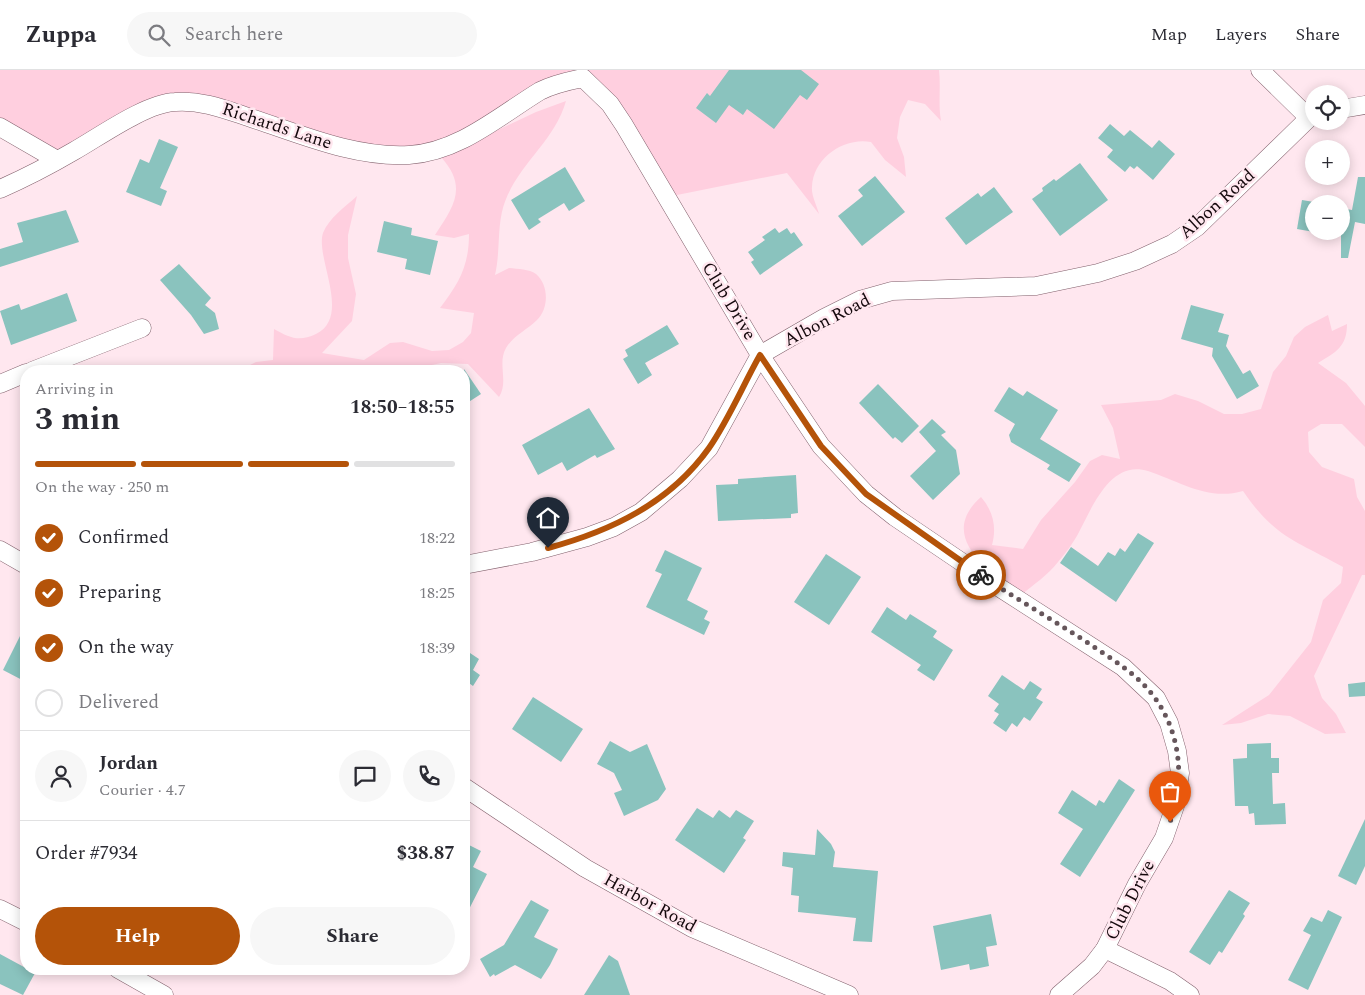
<!DOCTYPE html>
<meta charset="utf-8">
<style>
body{margin:0;font-family:Spectral,serif;background:#f7f7f7;color:#2b2b33;height:100vh;display:flex;flex-direction:column;font-size:19px;white-space:nowrap}
*{box-sizing:border-box;margin:0}
p{font-size:16px;color:#7c7c81}
.icon{flex:none;width:28px;height:28px;fill:none;stroke:currentColor;stroke-width:2;stroke-linecap:round;stroke-linejoin:round}
.map{position:relative;flex:1;overflow:hidden}
.panel{position:absolute;left:20px;top:295px;width:450px;height:610px;display:flex;flex-direction:column;background:#fff;border-radius:20px;box-shadow:0 2px 12px #0003}
.panel>*{flex:none}
.buttons{position:absolute;left:1305px;top:15px;display:grid;gap:10px}
.buttons a{display:grid;place-items:center;width:45px;height:45px;border-radius:50%;background:#fff;box-shadow:0 2px 12px #0003;font-size:25px}
.pin{position:absolute;display:grid;place-items:center;width:42px;height:42px;color:#fff;margin:-51px -21px;border-radius:50% 50% 50% 0;rotate:-45deg;box-shadow:0 0 5px #0007}
.pin .icon{rotate:45deg}
.courier{position:absolute;display:grid;place-items:center;width:50px;height:50px;margin:-25px;border:4px solid #b45309;border-radius:50%;background:#fff;color:#222;box-shadow:0 1px 6px #0007}
.overview em{font-style:normal;font-weight:700}
.overview div{display:flex;flex-direction:column-reverse}
.overview{display:flex;align-items:center;justify-content:space-between;height:85px;padding:0 15px}
h1{font-size:32px;font-weight:700;line-height:38px}
.bar{display:grid;grid-template-columns:repeat(4,1fr);gap:8px 5px;align-content:center;height:60px;padding:0 15px}
.bar i{height:6px;border-radius:4px;background:#e1e1e2}
.bar .selected{background:#b45309}
.bar p{grid-column:span 4}
.line{display:flex;align-items:center;gap:12px;padding:0 15px;border-top:1px solid #e1e1e2}
.line div{flex:1}
.round{display:grid;place-items:center;flex:none;width:52px;height:52px;border-radius:26px;background:#f7f7f7}
ol{padding:0 15px;list-style:none}
li{display:flex;align-items:center;gap:15px;height:55px}
li p{margin-inline-start:auto}
li .icon{padding:5px;border-radius:50%;background:#b45309;color:#fff;stroke-width:4}
li:last-child{color:#7c7c81}
li i{width:28px;height:28px;border:2px solid #e1e1e2;border-radius:50%}
.action{display:flex;gap:10px;margin-top:auto;padding:10px 15px}
.action a{flex:1;height:58px;border-radius:30px;background:#b45309;color:#fff;font-size:20px;font-weight:700;line-height:58px;text-align:center}
.action a+a{background:#f7f7f7;color:#2b2b33}
header{display:flex;align-items:center;gap:30px;box-sizing:border-box;height:70px;padding:0 25px;background:#fff;border-bottom:1px solid #e1e1e2}
header strong{font-size:24px}
nav{display:flex;gap:28px;margin-inline-start:auto;font-size:18px}
.search{width:350px;height:45px;background:#f7f7f7;display:flex;align-items:center;gap:12px;box-sizing:border-box;padding:0 18px;border-radius:28px;color:#7c7c81;font-size:19px}
.map>svg:first-child{display:block}
.green{fill:#ffcfdf}
.building{fill:#8ac3be}
.lines{fill:none;stroke-linecap:round;stroke-linejoin:round}
.minor-casing{stroke:#82606c;stroke-width:19}
.minor{stroke:#fff;stroke-width:18}
.done{stroke:#66565b;stroke-width:5;stroke-dasharray:0 9}
.route{stroke:#b45309;stroke-width:6}
.labels{text-anchor:middle;dominant-baseline:central;stroke-width:5;stroke-linejoin:round;paint-order:stroke}
.street-label{font-size:18px;fill:#14080c;stroke:#ffe7ef}
</style>
<header>
<strong>Zuppa</strong>
<div class="search"><svg class="icon" aria-label="search" viewBox="0 0 24 24"><circle cx="10" cy="10" r="6"/><path d="M15 15l6 6"/></svg>Search here</div>
<nav><a>Map</a><a>Layers</a><a>Share</a></nav>
</header>
<div class="map">
<svg width="1365" height="925" viewBox="0 0 1365 925">
<rect width="100%" height="100%" fill="#ffe7ef"/>
<g class="green">
<path d="M0,0h939c2,17 -1,33 2,51l-16,-17 -17,-4 -8,17 -3,21 7,19 2,20 -21,-17 -14,-18c-27,-5 -58,16 -59,45 -1,8 5,19 7,27l-32,-41 -120,24 -75,-116h-22l-141,77 -76,-4 -152,-51h-37l-107,55 -57,-34z"/>
<path d="M566,31c-11,39 -45,61 -60,98 -10,24 -5,51 -11,76l14,-7c9,1 20,1 27,6 13,11 13,34 1,46 -10,10 -23,15 -31,28 -9,16 3,33 -7,49l-31,-33 -27,-1 -18,4 -29,1 -8,3h-148l18,-9 17,-2 1,-31c16,9 25,13 42,5 36,-18 -1,-76 7,-101 6,-15 22,-26 34,-37l-9,39v23l8,36 -4,27 -30,32 42,7 26,-17 13,-1 29,9 17,-1 14,-8 8,-9 3,-20 -34,-5c19,-25 29,-42 29,-74l-15,4 -19,-3c19,-29 33,-48 6,-78l95,-45z"/>
<path d="M1328,245l4,16 15,-7c0,23 -11,28 -29,39l28,20 19,23v41l-23,-23h-21l-13,8 1,20 13,15 32,12 3,18 8,14v64h-3l-48,101 8,22 14,16 10,19 -21,1 -35,-18 -22,-2 -27,9 -19,2 47,-30 42,-53 12,-42 18,-17 2,-16c-46,-26 -68,-29 -100,-76 -35,10 -62,-9 -95,-20 -38,-12 -56,37 -70,63 -5,9 -13,20 -20,28 -10,13 -25,23 -37,33 -31,-23 -85,-58 -40,-98 12,14 16,30 11,48l31,4 18,-29 34,-38 15,-21 12,-6 18,4 -7,-31 -12,-23 60,-5 14,-6 23,7 26,13h18l19,-5 12,-37 13,-16 8,-19 11,-10z"/>
</g>
<g class="building">
<polygon points="729,0 801,0 819,14 807,30 800,25 774,59 747,39 743,45 729,35 716,53 696,38 707,23 710,26"/>
<polygon points="1110,54 1124,66 1130,60 1152,78 1159,70 1175,84 1153,110 1137,96 1134,99 1130,96 1125,102 1107,87 1113,80 1098,68"/>
<polygon points="159,69 178,77 160,118 167,121 161,136 126,122 140,89 149,93"/>
<polygon points="1080,93 1108,130 1060,166 1032,129 1043,121 1042,118 1054,109 1056,111"/>
<polygon points="565,97 585,131 569,141 564,133 538,149 541,152 529,160 511,130"/>
<polygon points="875,106 905,142 862,176 838,146 863,126 858,120"/>
<polygon points="1358,107 1365,107 1365,154 1355,152 1348,188 1341,188 1341,138 1352,140"/>
<polygon points="994,117 1013,142 966,175 945,148 978,123 981,127"/>
<polygon points="1302,130 1314,132 1314,162 1297,159"/>
<polygon points="66,140 79,172 0,197 0,179 23,172 17,153"/>
<polygon points="384,151 412,158 411,165 438,171 430,205 405,199 407,189 377,182"/>
<polygon points="775,158 779,163 787,158 791,164 794,162 803,175 760,205 751,192 754,190 748,182 765,170 762,167"/>
<polygon points="179,194 211,228 205,235 215,243 219,259 204,264 191,245 160,210"/>
<polygon points="67,223 77,251 11,275 0,241 19,234 21,240"/>
<polygon points="1191,235 1224,244 1218,262 1229,265 1226,276 1243,304 1250,300 1259,316 1237,329 1212,286 1213,278 1181,269"/>
<polygon points="667,255 679,274 645,293 652,305 638,314 623,289 628,286 625,280"/>
<polygon points="464,299 481,324 464,335"/>
<polygon points="878,314 919,356 902,373 895,367 893,369 859,333"/>
<polygon points="1009,317 1023,326 1027,321 1058,340 1040,369 1081,394 1069,412 1047,399 1050,395 1011,372 1009,365 1015,354 994,341"/>
<polygon points="589,338 615,379 597,388 595,385 567,401 562,392 538,405 522,375"/>
<polygon points="932,349 946,362 941,365 956,380 960,404 933,430 910,406 936,381 919,362"/>
<polygon points="796,405 798,443 791,444 791,448 718,451 716,415 738,414 738,409"/>
<polygon points="1138,463 1154,473 1116,532 1060,493 1071,477 1098,496 1108,482 1115,486 1120,478 1125,482"/>
<polygon points="665,480 702,498 687,530 708,541 704,549 710,552 704,565 646,537 662,504 655,501"/>
<polygon points="826,484 861,507 829,555 794,532"/>
<polygon points="887,537 906,550 910,544 937,561 933,567 953,580 934,611 917,600 921,595 871,562"/>
<polygon points="26,554 26,612 3,600"/>
<polygon points="464,579 479,589 473,600 480,605 473,616 466,611 464,614"/>
<polygon points="1002,605 1024,620 1030,611 1042,619 1036,628 1043,632 1030,651 1024,647 1017,657 1012,653 1006,662 993,653 999,644 994,641 999,634 988,626"/>
<polygon points="1365,612 1365,626 1349,627 1348,614"/>
<polygon points="533,627 583,659 561,692 512,659"/>
<polygon points="610,671 630,682 647,674 666,719 658,730 624,746 614,723 622,720 614,703 597,694"/>
<polygon points="1271,673 1271,688 1279,688 1279,703 1272,703 1273,734 1285,733 1286,754 1255,755 1254,743 1249,744 1248,736 1235,736 1233,689 1247,688 1247,674"/>
<polygon points="1119,709 1135,720 1080,807 1060,794 1083,759 1058,743 1072,720 1096,736 1099,730 1104,733"/>
<polygon points="697,738 713,748 719,740 730,748 736,740 754,751 743,768 746,770 724,803 675,770"/>
<polygon points="1365,749 1365,796 1356,815 1338,806"/>
<polygon points="817,759 831,774 835,782 833,797 878,801 872,872 853,871 856,848 798,842 799,826 791,825 793,798 782,796 783,782 815,785"/>
<polygon points="467,774 481,781 473,797 487,804 464,849 464,781"/>
<polygon points="1229,820 1250,833 1243,844 1245,846 1222,883 1219,881 1210,895 1189,882"/>
<polygon points="531,830 549,840 534,867 558,879 550,895 541,909 515,895 495,906 494,904 490,907 480,889 504,875"/>
<polygon points="1328,840 1342,847 1308,920 1288,910 1311,865 1303,861 1311,847 1322,852"/>
<polygon points="991,844 997,875 986,877 989,896 970,900 969,894 941,900 933,856"/>
<polygon points="0,884 35,903 23,925 0,914"/>
<polygon points="609,885 618,891 630,925 584,925"/>
</g>
<g class="lines">
<g class="minor-casing">
<g id="minor">
<polyline points="1260,0 1309,48"/>
<polyline points="1341,39 1365,35"/>
<polyline points="0,57 57,90"/>
<path d="M0,119c25,-11 50,-24 74,-38 25,-14 72,-48 101,-49 26,-2 49,7 73,15 52,17 106,41 161,38 50,-3 90,-39 131,-64 14,-7 28,-10 43,-13l27,26 14,21 136,230 61,91 45,48 29,23 105,71 123,79 33,31 13,25 8,28 3,22 -5,33 -11,32 -27,46 -32,65 -13,17 -33,29"/>
<polyline points="32,301 142,258"/>
<polyline points="0,314 26,303"/>
<polyline points="0,480 26,495"/>
<polyline points="464,495 532,482 587,467 614,457 641,442 680,409 709,378 760,285 824,248 860,230 892,221 1036,216 1098,203 1135,191 1172,174 1197,157 1309,48 1314,46"/>
<polyline points="464,717 585,798 692,858 849,925"/>
<polyline points="0,839 26,852"/>
<polyline points="1105,879 1170,911 1190,925"/>
<polyline points="118,899 164,925"/>
</g>
</g>
<use href="#minor" class="minor"/>
</g>
<g class="lines">
<path class="done" d="M981,505c38,26 78,48 116,74 21,14 43,28 58,49 26,36 30,83 15,124"/>
<path class="route" d="M548,478c63,-17 122,-45 161,-100 20,-29 34,-63 51,-93l61,91 45,48 115,81"/>
</g>
<g class="labels">
<g class="street-label">
<text transform="translate(277 56) rotate(18)">Richards Lane</text>
<text transform="translate(1217 134) rotate(-42)">Albon Road</text>
<text transform="translate(729 231) rotate(59)">Club Drive</text>
<text transform="translate(827 250) rotate(-27)">Albon Road</text>
<text transform="translate(1130 830) rotate(-63)">Club Drive</text>
<text transform="translate(650 833) rotate(29)">Harbor Road</text>
</g>
</g>
</svg>
<div class="buttons">
<a><svg class="icon" aria-label="locate" viewBox="0 0 24 24"><circle cx="12" cy="12" r="6"/><path d="M12 2v4M12 18v4M2 12h4M18 12h4"/></svg></a>
<a>+</a>
<a>−</a>
</div>
<div class="pin" style="left:1170px;top:752px;background:#ea580c"><svg class="icon" aria-label="bag" viewBox="0 0 24 24"><path d="M5 8h14l-1 12H6zM9 8a3 3 0 0 1 6 0"/></svg></div>
<div class="pin" style="left:548px;top:478px;background:#1f2937"><svg class="icon" aria-label="home" viewBox="0 0 24 24"><path d="M3 11l9-7 9 7M6 9v11h12V9"/></svg></div>
<div class="courier" style="left:981px;top:505px"><svg class="icon" aria-label="bike" viewBox="0 0 24 24"><circle cx="6" cy="16" r="4"/><circle cx="18" cy="16" r="4"/><path d="M6 16l4-8h5l3 8M10 8l3 8H6M13 5h3"/></svg></div>
<section class="panel">
<div class="overview"><div><h1>3 min</h1><p>Arriving in</p></div><em>18:50–18:55</em></div>
<div class="bar"><i class="selected"></i><i class="selected"></i><i class="selected"></i><i></i><p>On the way · 250 m</p></div>
<ol>
<li><svg class="icon" aria-label="check" viewBox="0 0 24 24"><path d="M5 12l5 5 9-10"/></svg>Confirmed<p>18:22</p></li>
<li><svg class="icon" aria-label="check" viewBox="0 0 24 24"><path d="M5 12l5 5 9-10"/></svg>Preparing<p>18:25</p></li>
<li><svg class="icon" aria-label="check" viewBox="0 0 24 24"><path d="M5 12l5 5 9-10"/></svg>On the way<p>18:39</p></li>
<li><i></i>Delivered</li>
</ol>
<div class="line" style="height:90px"><a class="round"><svg class="icon" aria-label="person" viewBox="0 0 24 24"><circle cx="12" cy="8" r="4"/><path d="M4 21q1-7 8-7t8 7"/></svg></a><div><b>Jordan</b><p>Courier · 4.7</p></div><a class="round"><svg class="icon" aria-label="chat" viewBox="0 0 24 24"><path d="M4 5h16v11H9l-5 4z"/></svg></a><a class="round"><svg class="icon" aria-label="phone" viewBox="0 0 24 24"><path d="M5 4h4l2 5-3 2q2 4 5 5l2-3 5 2v4C11 20 4 13 5 4z"/></svg></a></div>
<div class="line" style="height:65px"><div>Order #7934</div><b>$38.87</b></div>
<div class="action"><a>Help</a><a>Share</a></div>
</section>
</div>
